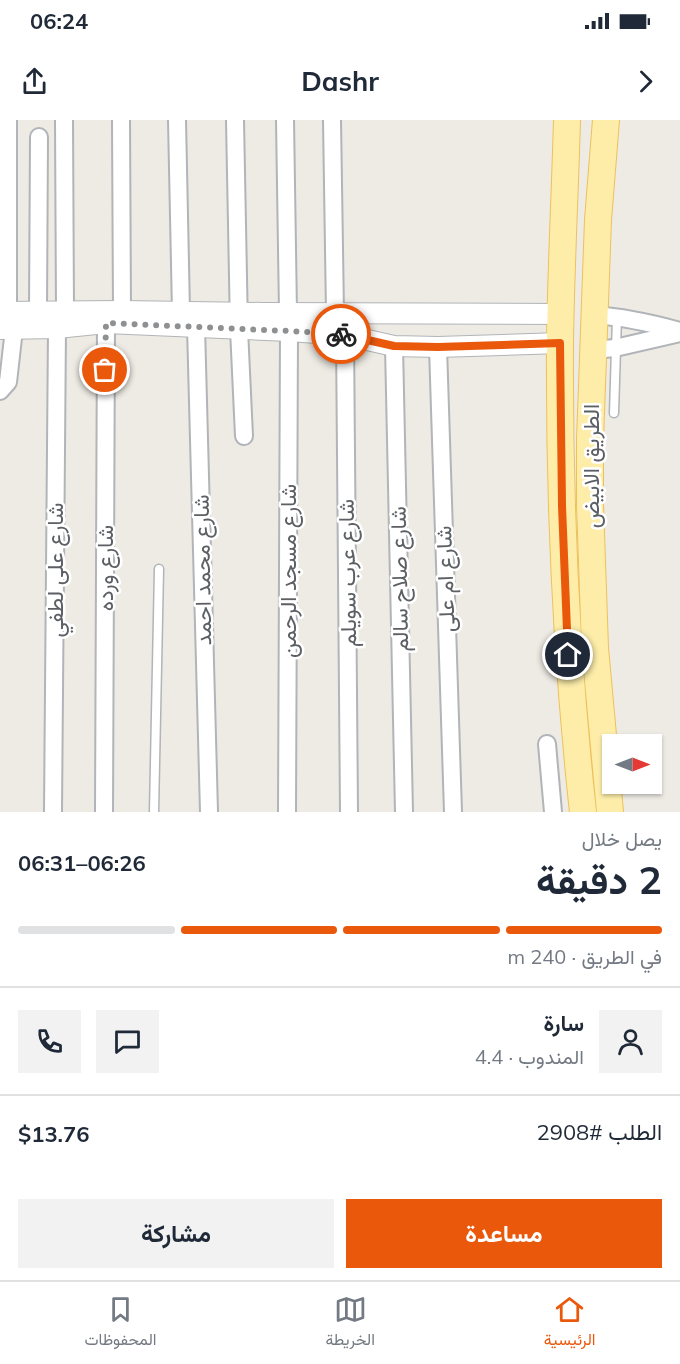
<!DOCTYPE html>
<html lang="ar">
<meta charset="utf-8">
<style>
body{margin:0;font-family:Mulish,Vazirmatn,sans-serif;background:#f2f2f3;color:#1f2937;direction:rtl;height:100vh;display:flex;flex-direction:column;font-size:22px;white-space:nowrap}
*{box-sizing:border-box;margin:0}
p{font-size:20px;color:#747a83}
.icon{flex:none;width:33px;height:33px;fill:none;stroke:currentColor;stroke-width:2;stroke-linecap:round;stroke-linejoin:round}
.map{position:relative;height:692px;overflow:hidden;direction:ltr}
.drawer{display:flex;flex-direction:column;background:#fff;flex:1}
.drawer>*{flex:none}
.needle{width:39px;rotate:90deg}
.controls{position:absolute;left:602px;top:614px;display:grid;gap:12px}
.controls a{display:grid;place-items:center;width:60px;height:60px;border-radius:0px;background:#fff;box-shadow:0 2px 4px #0004;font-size:30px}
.pin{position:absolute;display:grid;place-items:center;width:51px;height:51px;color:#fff;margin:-26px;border:3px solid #fff;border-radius:50%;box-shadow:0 2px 6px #0007}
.courier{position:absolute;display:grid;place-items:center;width:60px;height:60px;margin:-30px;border:4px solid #ea580c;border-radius:50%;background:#fff;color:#222;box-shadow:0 2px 8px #0007}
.head em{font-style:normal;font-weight:700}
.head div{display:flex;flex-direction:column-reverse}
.head{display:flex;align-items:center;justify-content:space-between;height:102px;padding:0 18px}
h1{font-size:39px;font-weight:700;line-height:45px}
.bar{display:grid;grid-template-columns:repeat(4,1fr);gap:9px 6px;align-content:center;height:72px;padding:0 18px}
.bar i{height:8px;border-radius:4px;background:#e0e1e3}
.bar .on{background:#ea580c}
.bar p{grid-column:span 4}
.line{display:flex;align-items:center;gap:15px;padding:0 18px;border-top:2px solid #e0e1e3}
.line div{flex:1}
.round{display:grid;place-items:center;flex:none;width:63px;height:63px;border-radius:0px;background:#f2f2f3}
.primary-button{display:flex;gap:12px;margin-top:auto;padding:12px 18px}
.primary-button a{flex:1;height:69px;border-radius:0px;background:#ea580c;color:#fff;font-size:24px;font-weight:700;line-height:69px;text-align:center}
.primary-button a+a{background:#f2f2f3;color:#1f2937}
.status{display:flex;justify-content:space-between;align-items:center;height:42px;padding:0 30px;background:#fff;direction:ltr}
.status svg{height:16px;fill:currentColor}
header{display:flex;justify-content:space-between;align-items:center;height:78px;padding:0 18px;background:#fff;font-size:27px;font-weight:700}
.menu{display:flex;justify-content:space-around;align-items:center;height:84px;border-top:2px solid #e0e1e3;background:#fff;font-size:16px;color:#747a83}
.menu a{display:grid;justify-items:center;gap:3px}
.menu .on{color:#ea580c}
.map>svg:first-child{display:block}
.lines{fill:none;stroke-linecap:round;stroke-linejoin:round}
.service-casing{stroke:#b1b4b8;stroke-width:11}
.minor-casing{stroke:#b1b4b8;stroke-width:20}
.tertiary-casing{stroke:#b1b4b8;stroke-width:22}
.primary-casing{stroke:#eec05c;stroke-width:28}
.service{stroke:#fff;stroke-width:8}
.minor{stroke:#fff;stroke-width:16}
.tertiary{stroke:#fff;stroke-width:20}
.primary{stroke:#fdeda9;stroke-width:26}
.done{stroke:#8f9091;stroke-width:6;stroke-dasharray:0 10.8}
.route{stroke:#ea580c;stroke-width:8}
.labels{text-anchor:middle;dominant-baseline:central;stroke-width:5;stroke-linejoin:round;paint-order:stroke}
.street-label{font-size:22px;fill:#5c5f64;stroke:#fff}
</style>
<div class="status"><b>06:24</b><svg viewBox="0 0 49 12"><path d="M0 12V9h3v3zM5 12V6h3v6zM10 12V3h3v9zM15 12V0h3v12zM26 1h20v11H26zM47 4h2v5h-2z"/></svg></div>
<header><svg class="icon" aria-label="forward" viewBox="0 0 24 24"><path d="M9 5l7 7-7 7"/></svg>Dashr<svg class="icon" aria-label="share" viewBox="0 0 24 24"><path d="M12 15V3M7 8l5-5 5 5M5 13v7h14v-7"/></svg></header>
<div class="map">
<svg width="680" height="692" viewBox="0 0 680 692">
<rect width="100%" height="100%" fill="#eeebe4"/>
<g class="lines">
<g class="service-casing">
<g id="service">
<polyline points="614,293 617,197"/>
<polyline points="154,692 159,449"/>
</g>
</g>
<g class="minor-casing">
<g id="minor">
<polyline points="8,0 8,192"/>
<polyline points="64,0 65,191"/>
<polyline points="121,0 122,191"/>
<polyline points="177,0 181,192"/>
<polyline points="235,0 239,209 244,316"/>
<polyline points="285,0 288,193"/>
<polyline points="332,0 335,193"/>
<polyline points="38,191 39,17"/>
<path d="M594,195c30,2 57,8 86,16"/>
<polyline points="196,207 209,692"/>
<polyline points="345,215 349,692"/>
<polyline points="394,226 404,692"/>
<polyline points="438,227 453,692"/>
<polyline points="593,230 615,228 680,213"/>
<polyline points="0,271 8,262 14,209"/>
<polyline points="547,624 553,692"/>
<polyline points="53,692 57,208"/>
<polyline points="104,692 106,203"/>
<polyline points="287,692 289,211"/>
</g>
</g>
<g class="tertiary-casing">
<g id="tertiary">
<polyline points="0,192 122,191 263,193 561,194"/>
<polyline points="0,209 57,208 106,203 289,211 345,215 394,226 438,227 560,223"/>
</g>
</g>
<g class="primary-casing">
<g id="primary">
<path d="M567,0c-2,74 -6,148 -7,222 -1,157 6,314 23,470"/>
<polyline points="606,0 598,100 590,320 590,384 595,528 610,692"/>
</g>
</g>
<use href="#service" class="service"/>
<use href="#minor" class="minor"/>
<use href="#tertiary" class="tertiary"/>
<use href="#primary" class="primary"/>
</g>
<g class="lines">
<polyline class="done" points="105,250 106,203 289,211 341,214"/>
<polyline class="route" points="341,214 394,226 438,227 560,223 562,386 568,535"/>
</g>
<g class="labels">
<g class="street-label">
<text transform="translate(591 346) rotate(-90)">الطريق الابيض</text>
<text transform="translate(105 448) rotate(-90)">شارع ورده</text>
<text transform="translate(55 450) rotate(-90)">شارع على لطفي</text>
<text transform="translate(202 450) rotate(-91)">شارع محمد احمد</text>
<text transform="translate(288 451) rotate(-90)">شارع مسجد الرحمن</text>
<text transform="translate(347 453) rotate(-91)">شارع عرب سويلم</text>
<text transform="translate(399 459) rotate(-91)">شارع صلاح سالم</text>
<text transform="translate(445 459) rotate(-92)">شارع ام على</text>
</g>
</g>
</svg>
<div class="controls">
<a><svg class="needle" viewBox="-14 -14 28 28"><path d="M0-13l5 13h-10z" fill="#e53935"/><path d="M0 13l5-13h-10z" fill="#747a83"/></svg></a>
</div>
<div class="pin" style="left:105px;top:250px;background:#ea580c"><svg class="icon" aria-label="bag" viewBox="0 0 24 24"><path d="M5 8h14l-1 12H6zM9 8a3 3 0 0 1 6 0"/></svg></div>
<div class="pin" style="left:568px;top:535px;background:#1f2937"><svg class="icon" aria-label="home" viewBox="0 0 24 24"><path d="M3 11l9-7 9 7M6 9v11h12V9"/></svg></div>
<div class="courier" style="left:341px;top:214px"><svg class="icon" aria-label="bike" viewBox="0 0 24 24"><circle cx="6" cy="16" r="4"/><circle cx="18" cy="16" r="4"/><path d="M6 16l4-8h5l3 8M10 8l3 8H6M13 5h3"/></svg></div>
</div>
<section class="drawer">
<div class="head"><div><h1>2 دقيقة</h1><p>يصل خلال</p></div><em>06:26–06:31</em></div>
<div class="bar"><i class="on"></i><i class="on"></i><i class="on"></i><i></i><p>في الطريق · 240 m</p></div>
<div class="line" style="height:108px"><a class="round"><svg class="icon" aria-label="person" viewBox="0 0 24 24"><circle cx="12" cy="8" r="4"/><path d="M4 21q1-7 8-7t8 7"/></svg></a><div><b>سارة</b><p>المندوب · 4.4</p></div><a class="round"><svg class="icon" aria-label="chat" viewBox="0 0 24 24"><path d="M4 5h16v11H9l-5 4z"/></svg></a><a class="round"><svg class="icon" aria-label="phone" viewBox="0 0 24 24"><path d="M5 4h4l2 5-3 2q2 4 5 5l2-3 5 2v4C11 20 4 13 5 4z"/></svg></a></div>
<div class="line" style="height:78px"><div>الطلب #2908</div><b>$13.76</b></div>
<div class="primary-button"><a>مساعدة</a><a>مشاركة</a></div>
</section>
<nav class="menu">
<a class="on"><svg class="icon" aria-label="home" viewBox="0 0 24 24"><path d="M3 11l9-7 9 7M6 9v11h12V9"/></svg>الرئيسية</a>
<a><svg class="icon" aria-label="map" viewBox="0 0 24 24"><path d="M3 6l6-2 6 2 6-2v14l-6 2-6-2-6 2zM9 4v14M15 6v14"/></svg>الخريطة</a>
<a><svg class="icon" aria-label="saved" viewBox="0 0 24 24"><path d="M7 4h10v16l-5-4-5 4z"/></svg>المحفوظات</a>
</nav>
